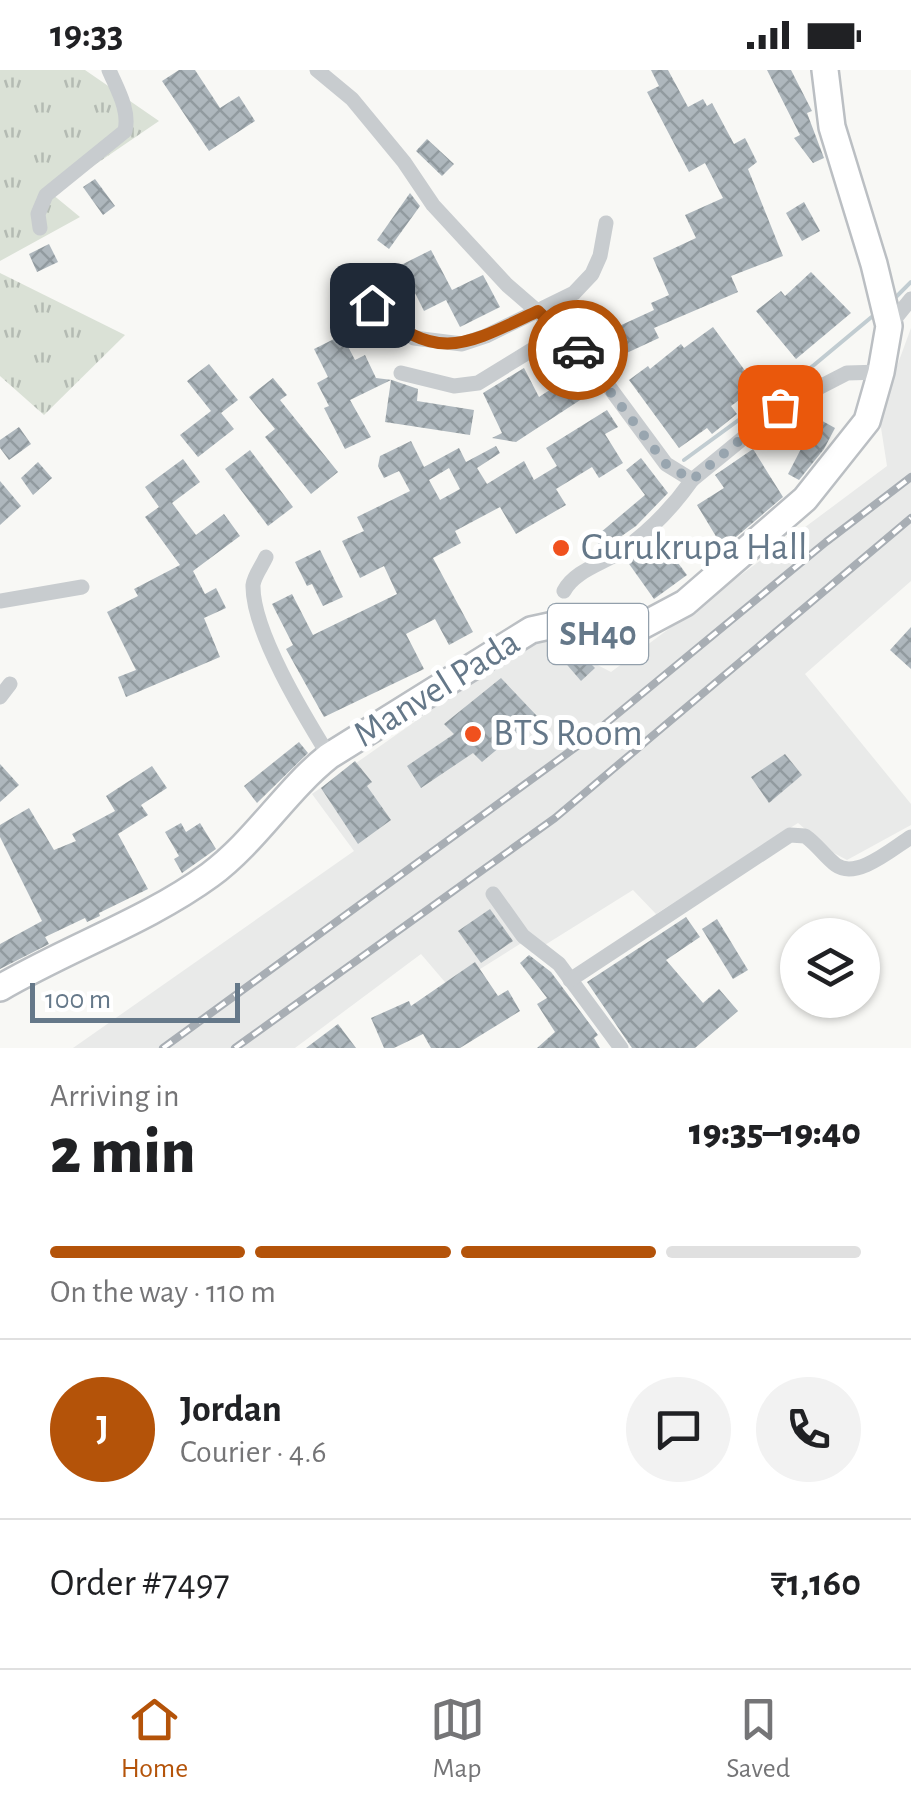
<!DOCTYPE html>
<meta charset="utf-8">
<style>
body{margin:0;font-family:"Alegreya Sans",sans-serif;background:#f2f2f2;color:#202124;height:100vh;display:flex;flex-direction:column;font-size:38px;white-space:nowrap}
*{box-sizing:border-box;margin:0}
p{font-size:32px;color:#757577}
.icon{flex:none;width:55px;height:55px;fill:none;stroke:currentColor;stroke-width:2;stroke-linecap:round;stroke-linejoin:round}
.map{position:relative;height:978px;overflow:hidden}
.sheet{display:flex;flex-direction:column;background:#fff;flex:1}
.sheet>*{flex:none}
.tools{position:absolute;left:780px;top:848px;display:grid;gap:20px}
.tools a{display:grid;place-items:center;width:100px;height:100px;border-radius:50%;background:#fff;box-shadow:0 2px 8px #0004;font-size:50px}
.scale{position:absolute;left:30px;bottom:25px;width:210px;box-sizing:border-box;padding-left:10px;border:5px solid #657889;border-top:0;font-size:28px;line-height:35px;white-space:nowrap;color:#657889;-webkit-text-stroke:8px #fff;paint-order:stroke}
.pin{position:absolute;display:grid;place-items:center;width:85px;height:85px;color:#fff;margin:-42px;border-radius:20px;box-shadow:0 5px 15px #0006}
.courier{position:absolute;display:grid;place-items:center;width:100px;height:100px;margin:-50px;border:8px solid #b45309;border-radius:50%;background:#fff;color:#222;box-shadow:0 2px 12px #0007}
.head em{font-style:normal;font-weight:800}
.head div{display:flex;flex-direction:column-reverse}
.head{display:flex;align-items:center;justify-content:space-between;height:170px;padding:0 50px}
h1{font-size:65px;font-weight:800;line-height:75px}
.bar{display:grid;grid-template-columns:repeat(4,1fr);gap:15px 10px;align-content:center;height:120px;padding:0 50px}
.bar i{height:12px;border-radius:8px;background:#e0e0e0}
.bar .current{background:#b45309}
.bar p{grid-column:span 4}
.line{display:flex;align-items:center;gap:25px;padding:0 50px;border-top:2px solid #e0e0e0}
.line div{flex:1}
.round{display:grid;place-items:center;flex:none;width:105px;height:105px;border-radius:52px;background:#f2f2f2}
.status{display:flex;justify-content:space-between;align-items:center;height:70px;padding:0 50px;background:#fff;direction:ltr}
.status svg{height:28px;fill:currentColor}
.dock{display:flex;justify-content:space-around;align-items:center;height:140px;border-top:2px solid #e0e0e0;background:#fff;font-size:28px;color:#757577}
.dock a{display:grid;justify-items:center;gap:5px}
.dock .current{color:#b45309}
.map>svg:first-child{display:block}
.built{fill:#e9eae9}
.grass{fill:url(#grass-tufts)}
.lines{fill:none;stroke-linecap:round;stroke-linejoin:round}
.stream{stroke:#c1ccd1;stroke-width:4}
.building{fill:url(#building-cross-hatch);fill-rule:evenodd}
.primary-casing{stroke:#bbbfc3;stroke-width:30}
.street{stroke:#c8cccf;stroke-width:15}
.primary{stroke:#fff;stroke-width:25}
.rail-casing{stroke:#a8aeb4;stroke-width:8}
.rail{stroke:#fff;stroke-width:4;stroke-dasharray:11;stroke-linecap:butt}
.done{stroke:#98a5af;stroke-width:10;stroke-dasharray:0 18}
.route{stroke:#b45309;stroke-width:12}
.poi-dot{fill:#f0511e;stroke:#fff;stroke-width:4}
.labels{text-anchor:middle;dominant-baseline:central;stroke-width:10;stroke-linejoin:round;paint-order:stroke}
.shield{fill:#fff;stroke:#93a0ac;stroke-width:2.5}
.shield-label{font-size:35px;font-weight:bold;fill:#657889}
.poi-label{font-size:38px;fill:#657889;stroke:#fff;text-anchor:start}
.street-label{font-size:38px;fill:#657889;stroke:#fff}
</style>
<div class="status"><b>19:33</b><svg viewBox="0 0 49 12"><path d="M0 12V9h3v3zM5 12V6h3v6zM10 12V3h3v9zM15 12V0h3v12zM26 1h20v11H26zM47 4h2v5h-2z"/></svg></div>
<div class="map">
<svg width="911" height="978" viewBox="0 0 911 978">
<defs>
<pattern id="grass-tufts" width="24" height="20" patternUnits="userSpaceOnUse" patternTransform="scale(2.5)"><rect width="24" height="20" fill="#dae1d6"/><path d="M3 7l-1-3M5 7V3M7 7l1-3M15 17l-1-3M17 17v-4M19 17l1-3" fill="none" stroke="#b4bbb3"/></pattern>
<pattern id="building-cross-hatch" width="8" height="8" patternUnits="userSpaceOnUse" patternTransform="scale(2.5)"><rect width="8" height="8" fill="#aeb7bd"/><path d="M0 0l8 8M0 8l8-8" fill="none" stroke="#919a9f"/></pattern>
</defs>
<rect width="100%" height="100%" fill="#f8f8f5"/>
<polygon class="built" points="911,258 911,511 805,604 911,734 911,755 847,790 832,782 798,753 656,844 633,820 532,883 523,872 450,918 421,884 295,978 73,978 354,781 312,724 524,575 551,571 611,602 887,396 879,345"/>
<g class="grass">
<polygon points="0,0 85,0 159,51 52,124 80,147 0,191"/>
<polygon points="0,203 125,265 44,345 0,306"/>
</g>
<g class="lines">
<g class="stream">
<polyline points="894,229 911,212"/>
<polyline points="684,390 814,295 874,245"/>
</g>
</g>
<g class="building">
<polygon points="179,0 195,0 220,38 239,26 255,51 209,81 162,11"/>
<polygon points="651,0 668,0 688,37 703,29 707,36 712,33 734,74 745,68 757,92 748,99 783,186 731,206 738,222 654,258 659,268 605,293 593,268 654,240 651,233 669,225 653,188 696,168 685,145 723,128 705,93 689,102 647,22 659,16"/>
<polygon points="767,0 791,0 812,41 807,43 824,88 813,93 794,68 800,65"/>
<polygon points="427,69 454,94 442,106 416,81"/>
<polygon points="95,109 115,136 103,145 83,117"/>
<polygon points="410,123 420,136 389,179 377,170"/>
<polygon points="804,132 820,161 802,171 786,143"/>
<polygon points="49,174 58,192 37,202 29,184"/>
<polygon points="431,180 452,220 483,205 500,237 460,257 446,230 424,241 401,195"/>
<polygon points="811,202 851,243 796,289 756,241 781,221 785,226"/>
<polygon points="713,257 757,317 731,336 737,344 712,364 707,358 679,378 629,310 648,296 650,299 681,274 684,278"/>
<polygon points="342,265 355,290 365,285 376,308 392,310 418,319 417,331 474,340 470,365 385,352 391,310 350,330 371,367 345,379 324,338 329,336 317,313 328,307 314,279"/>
<polygon points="209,294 238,330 221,343 234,359 198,387 180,365 211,341 187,311"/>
<polygon points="524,298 539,327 580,300 597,319 516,372 492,368 502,363 483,323"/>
<polygon points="273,308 287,325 280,330 338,402 311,424 265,367 275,359 249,327"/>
<path d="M607,340l11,17 -13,7 18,29 -24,15 -7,-11 -36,22 10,16 -50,29 -16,-27 -45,24 6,12 -28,15 40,74 -24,13 -14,-26 -29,15 18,35 -100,48 -38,-68 7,-4 -21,-41 20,-10 21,41 84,-41 -13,-28 -24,12 -18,-37 22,-10 -7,-14 53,-26 -11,-20 -15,7 -6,-12 2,-10 31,-15 13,26 35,-19 7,14 30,-16 4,7 -23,15 10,16 37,-23 10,19 23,-14 -11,-18zM449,398l11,21 -20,11 -11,-20z"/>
<polygon points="800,340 806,349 770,374 764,365"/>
<polygon points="817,348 835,358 824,379 799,410 788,404"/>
<polygon points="19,357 31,374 9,390 0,378 0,370"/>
<polygon points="753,379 783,427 723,478 697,435 724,418 715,405"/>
<polygon points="250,380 293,437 268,456 225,399"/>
<polygon points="641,388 668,423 636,456 603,479 594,468 645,425 626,400"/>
<polygon points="183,389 200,412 172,433 196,465 224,444 240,466 193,501 205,524 216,518 226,538 204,548 220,587 126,627 118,607 136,600 107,542 138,526 134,519 180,495 145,447 159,437 145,417"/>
<polygon points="38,392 52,408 33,425 21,408"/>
<polygon points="0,411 21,436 0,455"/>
<polygon points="658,466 687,505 654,529 627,491"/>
<polygon points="320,480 343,527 323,536 312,514 307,516 295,492"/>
<polygon points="911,557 911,599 890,580"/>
<polygon points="575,578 595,598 581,611 562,589"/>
<polygon points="501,608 537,646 482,692 473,683 421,718 407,696 454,664 444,654"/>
<polygon points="299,672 308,683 257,733 244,716"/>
<polygon points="785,684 802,705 769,733 751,707"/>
<polygon points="355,691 372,712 367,716 391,750 358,774 321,718"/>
<polygon points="0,694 19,715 0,732"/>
<polygon points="152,696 167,718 141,735 148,745 118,764 148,819 99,843 100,846 87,852 85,848 45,867 49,874 0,899 0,874 42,851 0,767 0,755 29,738 54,780 76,771 72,764 115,741 106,726"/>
<polygon points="181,753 186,762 200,753 216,779 182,803 174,789 179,786 165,762"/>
<polygon points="490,839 513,871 481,893 458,861"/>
<polygon points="686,847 700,867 666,890 703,933 719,919 738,941 695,978 632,978 587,912"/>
<polygon points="717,849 748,900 733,909 702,859"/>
<polygon points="529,885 551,902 598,965 594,968 600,978 537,978 555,962 537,934 547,928 520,893"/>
<polygon points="475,892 498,926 508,920 520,941 460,978 431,978 423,964 394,978 384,978 371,948 409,931 411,936"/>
<polygon points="338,954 356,978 306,978"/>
</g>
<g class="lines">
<g class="primary-casing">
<path id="primary" d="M0,918c68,-40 147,-67 210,-113 45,-33 75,-84 119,-119l202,-126 23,-5 34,10 26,-2 26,-6 45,-24 120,-104 62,-78 14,-49 8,-46 -15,-62 -42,-137 -7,-57"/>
</g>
<g class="street">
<polyline points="317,0 352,29 404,92 433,135 507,215 567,267 607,314 666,394 692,410 781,337 847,303 881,302"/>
<path d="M40,158l-2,-14 8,-19 79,-64c5,-21 -8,-42 -16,-61"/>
<polyline points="372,235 414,268 462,274 486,266 574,223 592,204 600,186 606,153"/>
<polyline points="889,256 911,229"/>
<polyline points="401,303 454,316 478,313 561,262"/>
<path d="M266,487c-4,9 -12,19 -13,28 -1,46 52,132 76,171"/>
<path d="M564,521c11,-21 41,-28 59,-41 28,-20 50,-43 69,-70"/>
<polyline points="0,531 82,517"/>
<polyline points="0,627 10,614"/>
<polyline points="493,824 523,866 559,894 621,978"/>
<path d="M570,910l220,-145 15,1c12,8 20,21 31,29 21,15 57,-17 75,-28"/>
</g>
<use href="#primary" class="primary"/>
<g class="rail-casing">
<g id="rail">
<polyline points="163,978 587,669 826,472 911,407"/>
<polyline points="235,978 555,748 911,448"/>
</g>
</g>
<use href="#rail" class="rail"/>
</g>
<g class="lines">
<polyline class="done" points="578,280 666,394 692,410 780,337"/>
<path class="route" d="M372,235c65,60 94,40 166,6l40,39"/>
</g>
<g class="poi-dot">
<circle cx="561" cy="478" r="10"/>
<circle cx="473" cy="664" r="10"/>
</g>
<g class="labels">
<rect class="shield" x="548" y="534" width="100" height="60" rx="8"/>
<g class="shield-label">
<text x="598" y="564">SH40</text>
</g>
<g class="poi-label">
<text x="581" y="478">Gurukrupa Hall</text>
<text x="493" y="664">BTS Room</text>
</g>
<g class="street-label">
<text transform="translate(437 619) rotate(-32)">Manvel Pada</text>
</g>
</g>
</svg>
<div class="tools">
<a><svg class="icon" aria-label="layers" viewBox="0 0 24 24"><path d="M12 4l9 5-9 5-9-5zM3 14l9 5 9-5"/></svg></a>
</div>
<div class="scale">100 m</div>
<div class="pin" style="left:780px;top:337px;background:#ea580c"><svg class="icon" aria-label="bag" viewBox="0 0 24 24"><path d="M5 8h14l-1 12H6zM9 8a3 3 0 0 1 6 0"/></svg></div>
<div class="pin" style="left:372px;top:235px;background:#1f2937"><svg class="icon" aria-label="home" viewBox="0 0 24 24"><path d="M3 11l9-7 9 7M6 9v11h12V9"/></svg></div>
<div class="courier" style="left:578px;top:280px"><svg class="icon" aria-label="car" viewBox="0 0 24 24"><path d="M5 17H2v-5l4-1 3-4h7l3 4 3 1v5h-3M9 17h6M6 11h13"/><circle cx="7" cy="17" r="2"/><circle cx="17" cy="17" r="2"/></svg></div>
</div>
<section class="sheet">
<div class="head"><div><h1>2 min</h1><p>Arriving in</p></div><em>19:35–19:40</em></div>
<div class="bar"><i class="current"></i><i class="current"></i><i class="current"></i><i></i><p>On the way · 110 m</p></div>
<div class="line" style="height:180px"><b class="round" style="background:#b45309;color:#fff">J</b><div><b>Jordan</b><p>Courier · 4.6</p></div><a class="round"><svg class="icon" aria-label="chat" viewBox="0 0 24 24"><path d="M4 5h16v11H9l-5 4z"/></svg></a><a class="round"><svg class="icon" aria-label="phone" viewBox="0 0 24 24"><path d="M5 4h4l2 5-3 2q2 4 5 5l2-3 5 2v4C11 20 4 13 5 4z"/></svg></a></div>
<div class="line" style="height:130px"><div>Order #7497</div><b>₹1,160</b></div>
</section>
<nav class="dock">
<a class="current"><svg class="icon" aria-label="home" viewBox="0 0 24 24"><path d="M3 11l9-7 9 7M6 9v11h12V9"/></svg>Home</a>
<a><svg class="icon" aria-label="map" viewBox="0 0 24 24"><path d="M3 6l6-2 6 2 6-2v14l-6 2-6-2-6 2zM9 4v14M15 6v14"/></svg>Map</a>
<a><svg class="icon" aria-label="saved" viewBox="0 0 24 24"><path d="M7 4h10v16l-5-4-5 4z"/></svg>Saved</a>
</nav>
